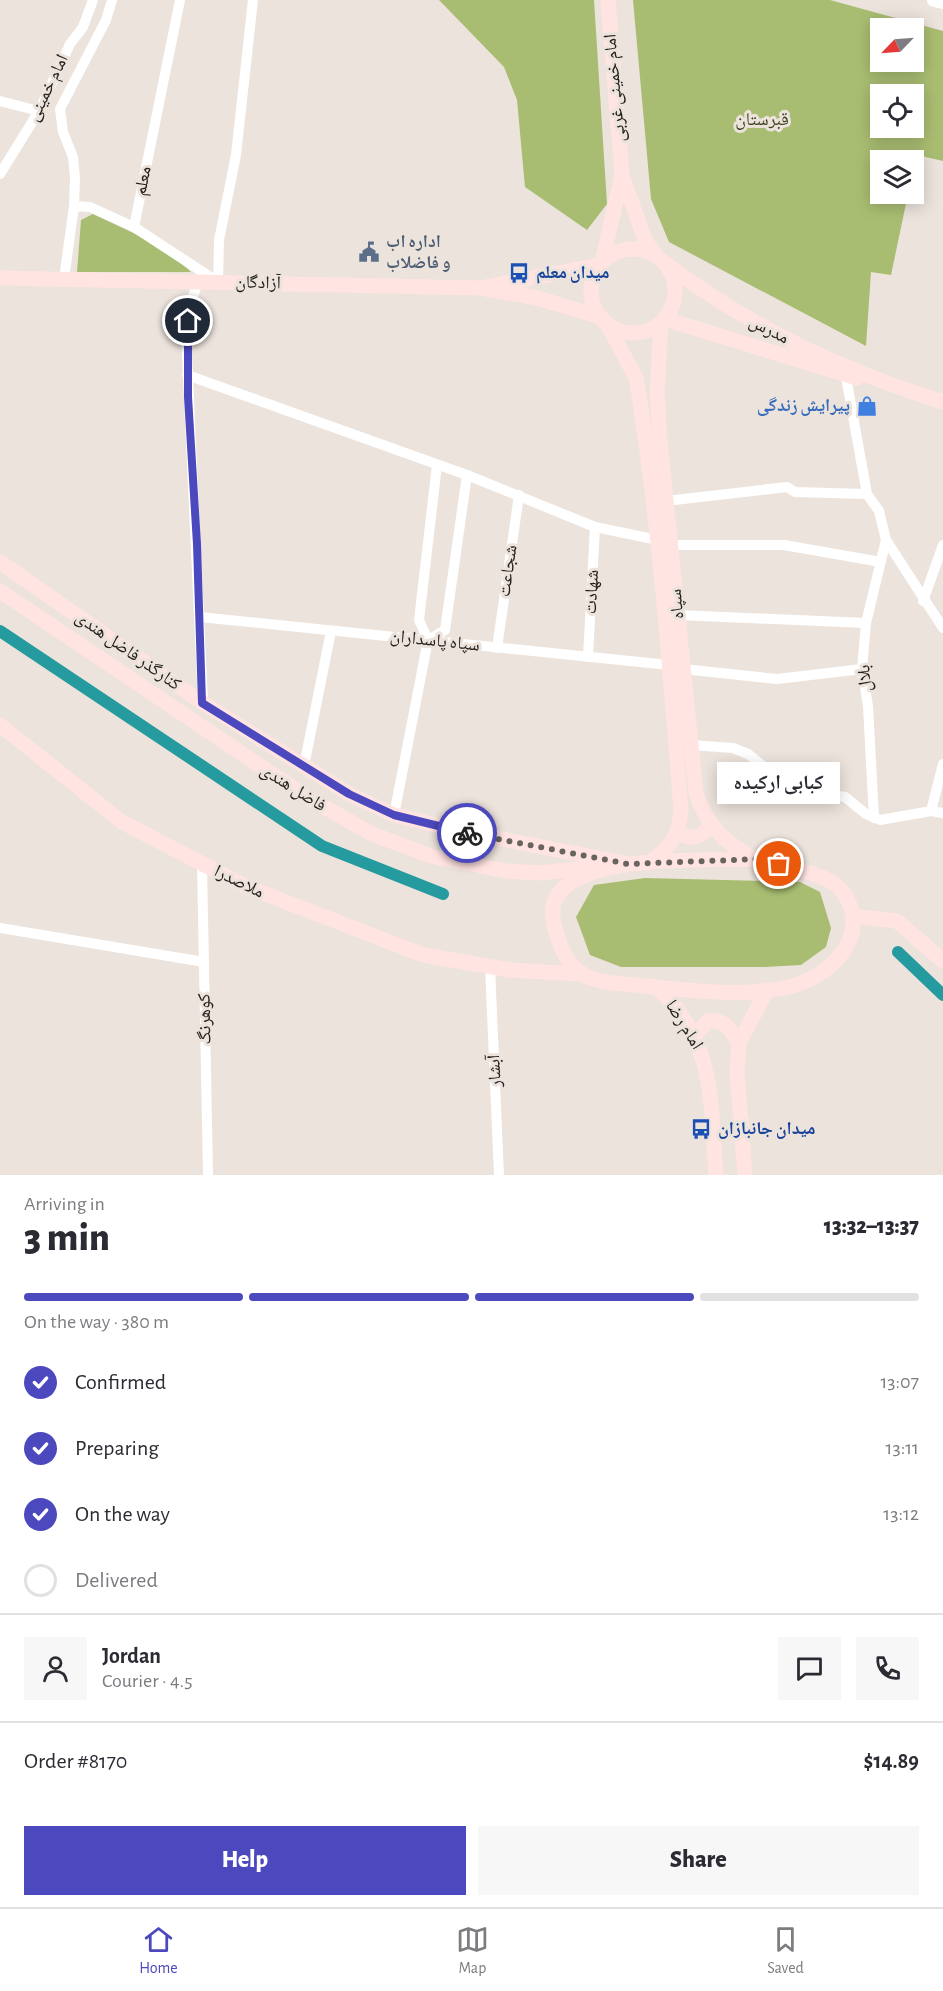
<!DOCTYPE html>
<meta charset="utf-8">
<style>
body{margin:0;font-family:"Alegreya Sans","Noto Naskh Arabic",sans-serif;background:#f7f7f7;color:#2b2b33;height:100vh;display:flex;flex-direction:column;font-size:22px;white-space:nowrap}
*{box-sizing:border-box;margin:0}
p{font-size:20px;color:#7c7c81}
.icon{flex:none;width:33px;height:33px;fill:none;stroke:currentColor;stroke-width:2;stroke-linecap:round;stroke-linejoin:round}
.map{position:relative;height:1175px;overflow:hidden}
.panel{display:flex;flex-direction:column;background:#fff;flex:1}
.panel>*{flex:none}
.needle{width:39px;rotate:245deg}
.buttons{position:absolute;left:870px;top:18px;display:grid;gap:12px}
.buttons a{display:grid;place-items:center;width:54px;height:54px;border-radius:0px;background:#fff;box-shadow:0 3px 15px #0003;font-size:30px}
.pin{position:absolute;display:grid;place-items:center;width:51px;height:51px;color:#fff;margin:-26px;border:3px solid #fff;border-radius:50%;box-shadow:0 2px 6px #0007}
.courier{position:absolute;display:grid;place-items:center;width:60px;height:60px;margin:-30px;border:4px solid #4c48be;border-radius:50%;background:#fff;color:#222;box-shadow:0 2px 8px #0007}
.bubble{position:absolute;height:42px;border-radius:0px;background:#fff;box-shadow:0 3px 15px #0003;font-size:20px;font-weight:800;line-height:42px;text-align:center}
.summary em{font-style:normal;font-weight:800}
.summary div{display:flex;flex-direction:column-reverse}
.summary{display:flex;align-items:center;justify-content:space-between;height:102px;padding:0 24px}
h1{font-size:39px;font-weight:800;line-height:45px}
.bar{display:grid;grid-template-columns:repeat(4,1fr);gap:9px 6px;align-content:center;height:72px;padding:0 24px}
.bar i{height:8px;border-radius:4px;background:#e1e1e2}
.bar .active{background:#4c48be}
.bar p{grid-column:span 4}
.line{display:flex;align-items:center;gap:15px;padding:0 24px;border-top:2px solid #e1e1e2}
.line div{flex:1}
.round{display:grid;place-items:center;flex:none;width:63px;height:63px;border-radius:0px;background:#f7f7f7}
ol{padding:0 24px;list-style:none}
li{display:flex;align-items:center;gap:18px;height:66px}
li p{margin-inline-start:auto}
li .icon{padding:6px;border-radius:50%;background:#4c48be;color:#fff;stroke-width:4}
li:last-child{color:#7c7c81}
li i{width:33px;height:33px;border:3px solid #e1e1e2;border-radius:50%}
.button{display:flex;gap:12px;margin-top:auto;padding:12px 24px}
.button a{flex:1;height:69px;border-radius:0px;background:#4c48be;color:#fff;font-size:24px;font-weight:800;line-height:69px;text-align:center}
.button a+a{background:#f7f7f7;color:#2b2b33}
.dock{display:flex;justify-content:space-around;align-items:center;height:84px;border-top:2px solid #e1e1e2;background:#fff;font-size:16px;color:#7c7c81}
.dock a{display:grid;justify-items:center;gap:3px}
.dock .active{color:#4c48be}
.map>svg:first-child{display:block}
.green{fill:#a9bd72;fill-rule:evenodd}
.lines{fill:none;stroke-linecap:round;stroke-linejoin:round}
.canal{stroke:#269b9f;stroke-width:12}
.minor{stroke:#fff;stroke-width:10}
.tertiary{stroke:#fff;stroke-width:14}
.secondary{stroke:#ffe4e2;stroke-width:15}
.done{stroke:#6a6460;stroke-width:6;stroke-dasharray:0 10.8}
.route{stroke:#4c48be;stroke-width:8}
.labels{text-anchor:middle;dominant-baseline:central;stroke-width:6;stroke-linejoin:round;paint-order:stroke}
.street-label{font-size:18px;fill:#24201e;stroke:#ece3dc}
.park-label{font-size:18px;fill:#37411a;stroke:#ece3dc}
.service-label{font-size:18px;font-weight:bold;fill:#4e5e75;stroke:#ece3dc;text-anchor:start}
.transit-label{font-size:18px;font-weight:bold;fill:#164399;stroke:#ece3dc;text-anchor:start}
.shop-label{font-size:18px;font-weight:bold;fill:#366cbe;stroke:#ece3dc;text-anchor:end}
</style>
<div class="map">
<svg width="943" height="1175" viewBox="0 0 943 1175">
<rect width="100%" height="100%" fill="#ece3dc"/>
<g class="green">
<polygon points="439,0 594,0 607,204 587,230 525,187 517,100 504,67"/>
<path d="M633,0h197l113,31v130l-26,-6 -3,16v-11h-34v34h28l-17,81 -20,-3 -5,74 -197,-104 -18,-43zM914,28v34h-34v-34zM914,94v34h-34v-34z"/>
<path d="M93,214c34,16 70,31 98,58h-114l4,-52z"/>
<polygon points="645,878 800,882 820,892 831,928 826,947 801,965 765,967 621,967 590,955 576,917 594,885"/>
</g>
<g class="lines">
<g class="canal">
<polyline points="0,631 322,846 443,894"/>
<polyline points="898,952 943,995"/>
</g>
<g class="minor">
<polyline points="0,101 39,111"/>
<polyline points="0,174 39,111 70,44 83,27 93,0"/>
<polyline points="74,206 75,178 73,157 63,132 60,109 106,20 112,0"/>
<polyline points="134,227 218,282"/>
<polyline points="64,279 74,206 90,207 134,227 180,0"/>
<polyline points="198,282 189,308 186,334 203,703"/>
<polyline points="218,283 219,240 236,155 253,0"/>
<polyline points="187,375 467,475 595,527 658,540"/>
<polyline points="846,377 867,494 879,511 886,540 943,628"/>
<polyline points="666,501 787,487 795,492 867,494"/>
<polyline points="671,545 784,545 881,562"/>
<polyline points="923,601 943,545"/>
<polyline points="678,615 866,623"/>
<polyline points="200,617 669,665"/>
<polyline points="428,640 445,630 467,475"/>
<polyline points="497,648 519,495"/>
<polyline points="588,657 595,527"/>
<polyline points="683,669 777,679 862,669"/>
<polyline points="691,745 733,748 748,754 778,778 809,791 845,797 866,814 880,820 931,811 943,813"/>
<polyline points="304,766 331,631"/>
<polyline points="931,811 943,764"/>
<polyline points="394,815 428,640 419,620 437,465"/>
<polyline points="874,818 868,706 862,669 866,623 886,540"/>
<polyline points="202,864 208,1175"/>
<polyline points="0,928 204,962"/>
<polyline points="490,967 499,1175"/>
</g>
<polyline class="tertiary" points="934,0 943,2"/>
<g class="secondary">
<polyline points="608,0 622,175"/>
<circle cx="633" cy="291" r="42"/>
<polyline points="602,262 622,175 645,240 655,254"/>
<path d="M665,263c84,64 178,108 278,139"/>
<polyline points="600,265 480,288 537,298 601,317"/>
<polyline points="0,278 480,288"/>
<polyline points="665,319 857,378"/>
<path d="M606,322l30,56 2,11c22,140 32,281 43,422 -2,24 -11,37 -31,51"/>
<path d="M661,322l-4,71 3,48 36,352c11,33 27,48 58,66"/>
<polyline points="0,562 203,703 349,794 394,815 460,831 625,863"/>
<polyline points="0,591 305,796 372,834 431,856 506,871 539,873 589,868"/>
<polyline points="0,725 122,822 245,886 423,955 511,970 578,974"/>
<path d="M678,832c11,9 25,6 32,-7"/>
<path d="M760,859c23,7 49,11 70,22 9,5 16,14 20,24 14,39 -23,71 -58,81 -52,13 -107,3 -158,-1 -33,-3 -58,-3 -72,-36 -6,-16 -16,-40 -3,-56 33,-40 151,-32 201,-34z"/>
<polyline points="853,916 897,921 943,961"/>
<path d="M656,987c60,53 54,115 60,188"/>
<path d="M694,1036l14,-15c17,-2 22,8 31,22"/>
<polyline points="745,1175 737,1071 739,1043 767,990"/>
</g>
</g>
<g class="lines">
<polyline class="done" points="467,833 628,864 760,859 779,864"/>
<polyline class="route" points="188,321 188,397 197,544 202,703 349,794 394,815 467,833"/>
</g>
<defs>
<g id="civic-bare" transform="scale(1.62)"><path d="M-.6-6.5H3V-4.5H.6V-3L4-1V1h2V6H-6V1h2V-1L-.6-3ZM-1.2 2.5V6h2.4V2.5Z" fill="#5c6f8a" stroke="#ece3dc" stroke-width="2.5" paint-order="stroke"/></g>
<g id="bus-bare" transform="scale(1.62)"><path d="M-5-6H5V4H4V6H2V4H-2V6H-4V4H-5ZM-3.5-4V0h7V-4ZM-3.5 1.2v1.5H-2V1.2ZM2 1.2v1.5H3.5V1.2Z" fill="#1a4fb4" stroke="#ece3dc" stroke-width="2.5" paint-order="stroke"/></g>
<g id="shop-bare" transform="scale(1.62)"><path d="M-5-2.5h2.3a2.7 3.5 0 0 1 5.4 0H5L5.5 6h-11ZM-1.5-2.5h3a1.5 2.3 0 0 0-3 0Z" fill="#3f7fe0" stroke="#ece3dc" stroke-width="2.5" paint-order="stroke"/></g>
</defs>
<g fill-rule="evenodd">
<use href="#civic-bare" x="369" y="252"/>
<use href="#bus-bare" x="519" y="273"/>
<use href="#shop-bare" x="867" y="406"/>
<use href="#bus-bare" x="701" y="1129"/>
</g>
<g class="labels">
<g class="street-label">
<text transform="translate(48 88) rotate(-64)">امام خمینی</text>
<text transform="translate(615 88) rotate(-95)">امام خمینی غربی</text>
<text transform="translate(143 181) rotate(-79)">معلم</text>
<text transform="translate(258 283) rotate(1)">آزادگان</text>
<text transform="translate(769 330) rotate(27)">مدرس</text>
<text transform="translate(508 571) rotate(-82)">شجاعت</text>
<text transform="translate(592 592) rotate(-87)">شهادت</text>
<text transform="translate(677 604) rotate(-96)">سپاه</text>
<text transform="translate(435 641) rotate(6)">سپاه پاسداران</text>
<text transform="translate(128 651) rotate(35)">کنارگذر فاضل هندی</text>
<text transform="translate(865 678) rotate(-94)">بلال</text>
<text transform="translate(293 788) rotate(32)">فاضل هندی</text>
<text transform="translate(239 882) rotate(26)">ملاصدرا</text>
<text transform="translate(205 1019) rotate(-91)">کوهرنگ</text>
<text transform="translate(684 1025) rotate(58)">امام رضا</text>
<text transform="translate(495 1071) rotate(-93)">آبشار</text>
</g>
<g class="park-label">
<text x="762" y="120">قبرستان</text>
</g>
<g class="service-label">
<text x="386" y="242">اداره اب<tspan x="386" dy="21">و فاضلاب</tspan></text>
</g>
<g class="transit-label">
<text x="536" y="273">میدان معلم</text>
<text x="718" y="1129">میدان جانبازان</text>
</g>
<g class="shop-label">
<text x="850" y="406">پیرایش زندگی</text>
</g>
</g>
</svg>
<div class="buttons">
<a><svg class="needle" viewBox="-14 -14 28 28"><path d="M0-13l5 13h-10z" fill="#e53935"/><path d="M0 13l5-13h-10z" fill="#7c7c81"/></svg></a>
<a><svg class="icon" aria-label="locate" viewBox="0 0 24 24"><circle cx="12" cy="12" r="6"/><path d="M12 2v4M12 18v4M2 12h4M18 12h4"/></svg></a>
<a><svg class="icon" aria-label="layers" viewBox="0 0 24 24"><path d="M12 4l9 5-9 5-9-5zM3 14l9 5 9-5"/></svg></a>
</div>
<div class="pin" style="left:779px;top:864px;background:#ea580c"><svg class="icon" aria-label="bag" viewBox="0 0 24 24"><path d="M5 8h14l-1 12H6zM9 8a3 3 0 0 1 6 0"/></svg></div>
<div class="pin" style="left:188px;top:321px;background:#1f2937"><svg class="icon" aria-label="home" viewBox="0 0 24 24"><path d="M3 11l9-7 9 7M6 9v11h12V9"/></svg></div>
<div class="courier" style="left:467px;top:833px"><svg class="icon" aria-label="bike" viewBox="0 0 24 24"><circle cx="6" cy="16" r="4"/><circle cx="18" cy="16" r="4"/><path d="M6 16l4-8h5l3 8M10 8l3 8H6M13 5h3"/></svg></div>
<div class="bubble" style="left:717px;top:762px;width:123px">کبابی ارکیده</div>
</div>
<section class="panel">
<div class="summary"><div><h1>3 min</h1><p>Arriving in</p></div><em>13:32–13:37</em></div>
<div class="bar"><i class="active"></i><i class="active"></i><i class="active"></i><i></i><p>On the way · 380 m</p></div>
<ol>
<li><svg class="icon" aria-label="check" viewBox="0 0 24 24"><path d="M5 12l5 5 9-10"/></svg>Confirmed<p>13:07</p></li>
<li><svg class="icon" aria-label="check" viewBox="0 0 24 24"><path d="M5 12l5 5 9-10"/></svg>Preparing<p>13:11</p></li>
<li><svg class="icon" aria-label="check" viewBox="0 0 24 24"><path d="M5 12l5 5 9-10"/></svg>On the way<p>13:12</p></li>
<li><i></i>Delivered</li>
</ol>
<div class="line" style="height:108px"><a class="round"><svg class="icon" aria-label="person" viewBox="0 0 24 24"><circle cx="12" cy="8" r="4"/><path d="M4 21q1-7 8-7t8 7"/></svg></a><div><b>Jordan</b><p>Courier · 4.5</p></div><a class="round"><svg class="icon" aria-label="chat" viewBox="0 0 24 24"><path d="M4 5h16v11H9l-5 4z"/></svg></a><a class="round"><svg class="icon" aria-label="phone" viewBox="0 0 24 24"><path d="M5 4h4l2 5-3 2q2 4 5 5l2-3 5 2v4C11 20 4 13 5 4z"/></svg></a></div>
<div class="line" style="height:78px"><div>Order #8170</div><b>$14.89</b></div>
<div class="button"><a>Help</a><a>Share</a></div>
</section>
<nav class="dock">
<a class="active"><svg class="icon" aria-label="home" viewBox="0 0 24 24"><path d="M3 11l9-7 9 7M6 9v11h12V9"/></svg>Home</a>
<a><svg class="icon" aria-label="map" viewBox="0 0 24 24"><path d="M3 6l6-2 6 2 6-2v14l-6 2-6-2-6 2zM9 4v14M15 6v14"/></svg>Map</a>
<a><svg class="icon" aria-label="saved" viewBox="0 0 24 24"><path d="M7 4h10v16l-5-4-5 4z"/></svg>Saved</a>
</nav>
